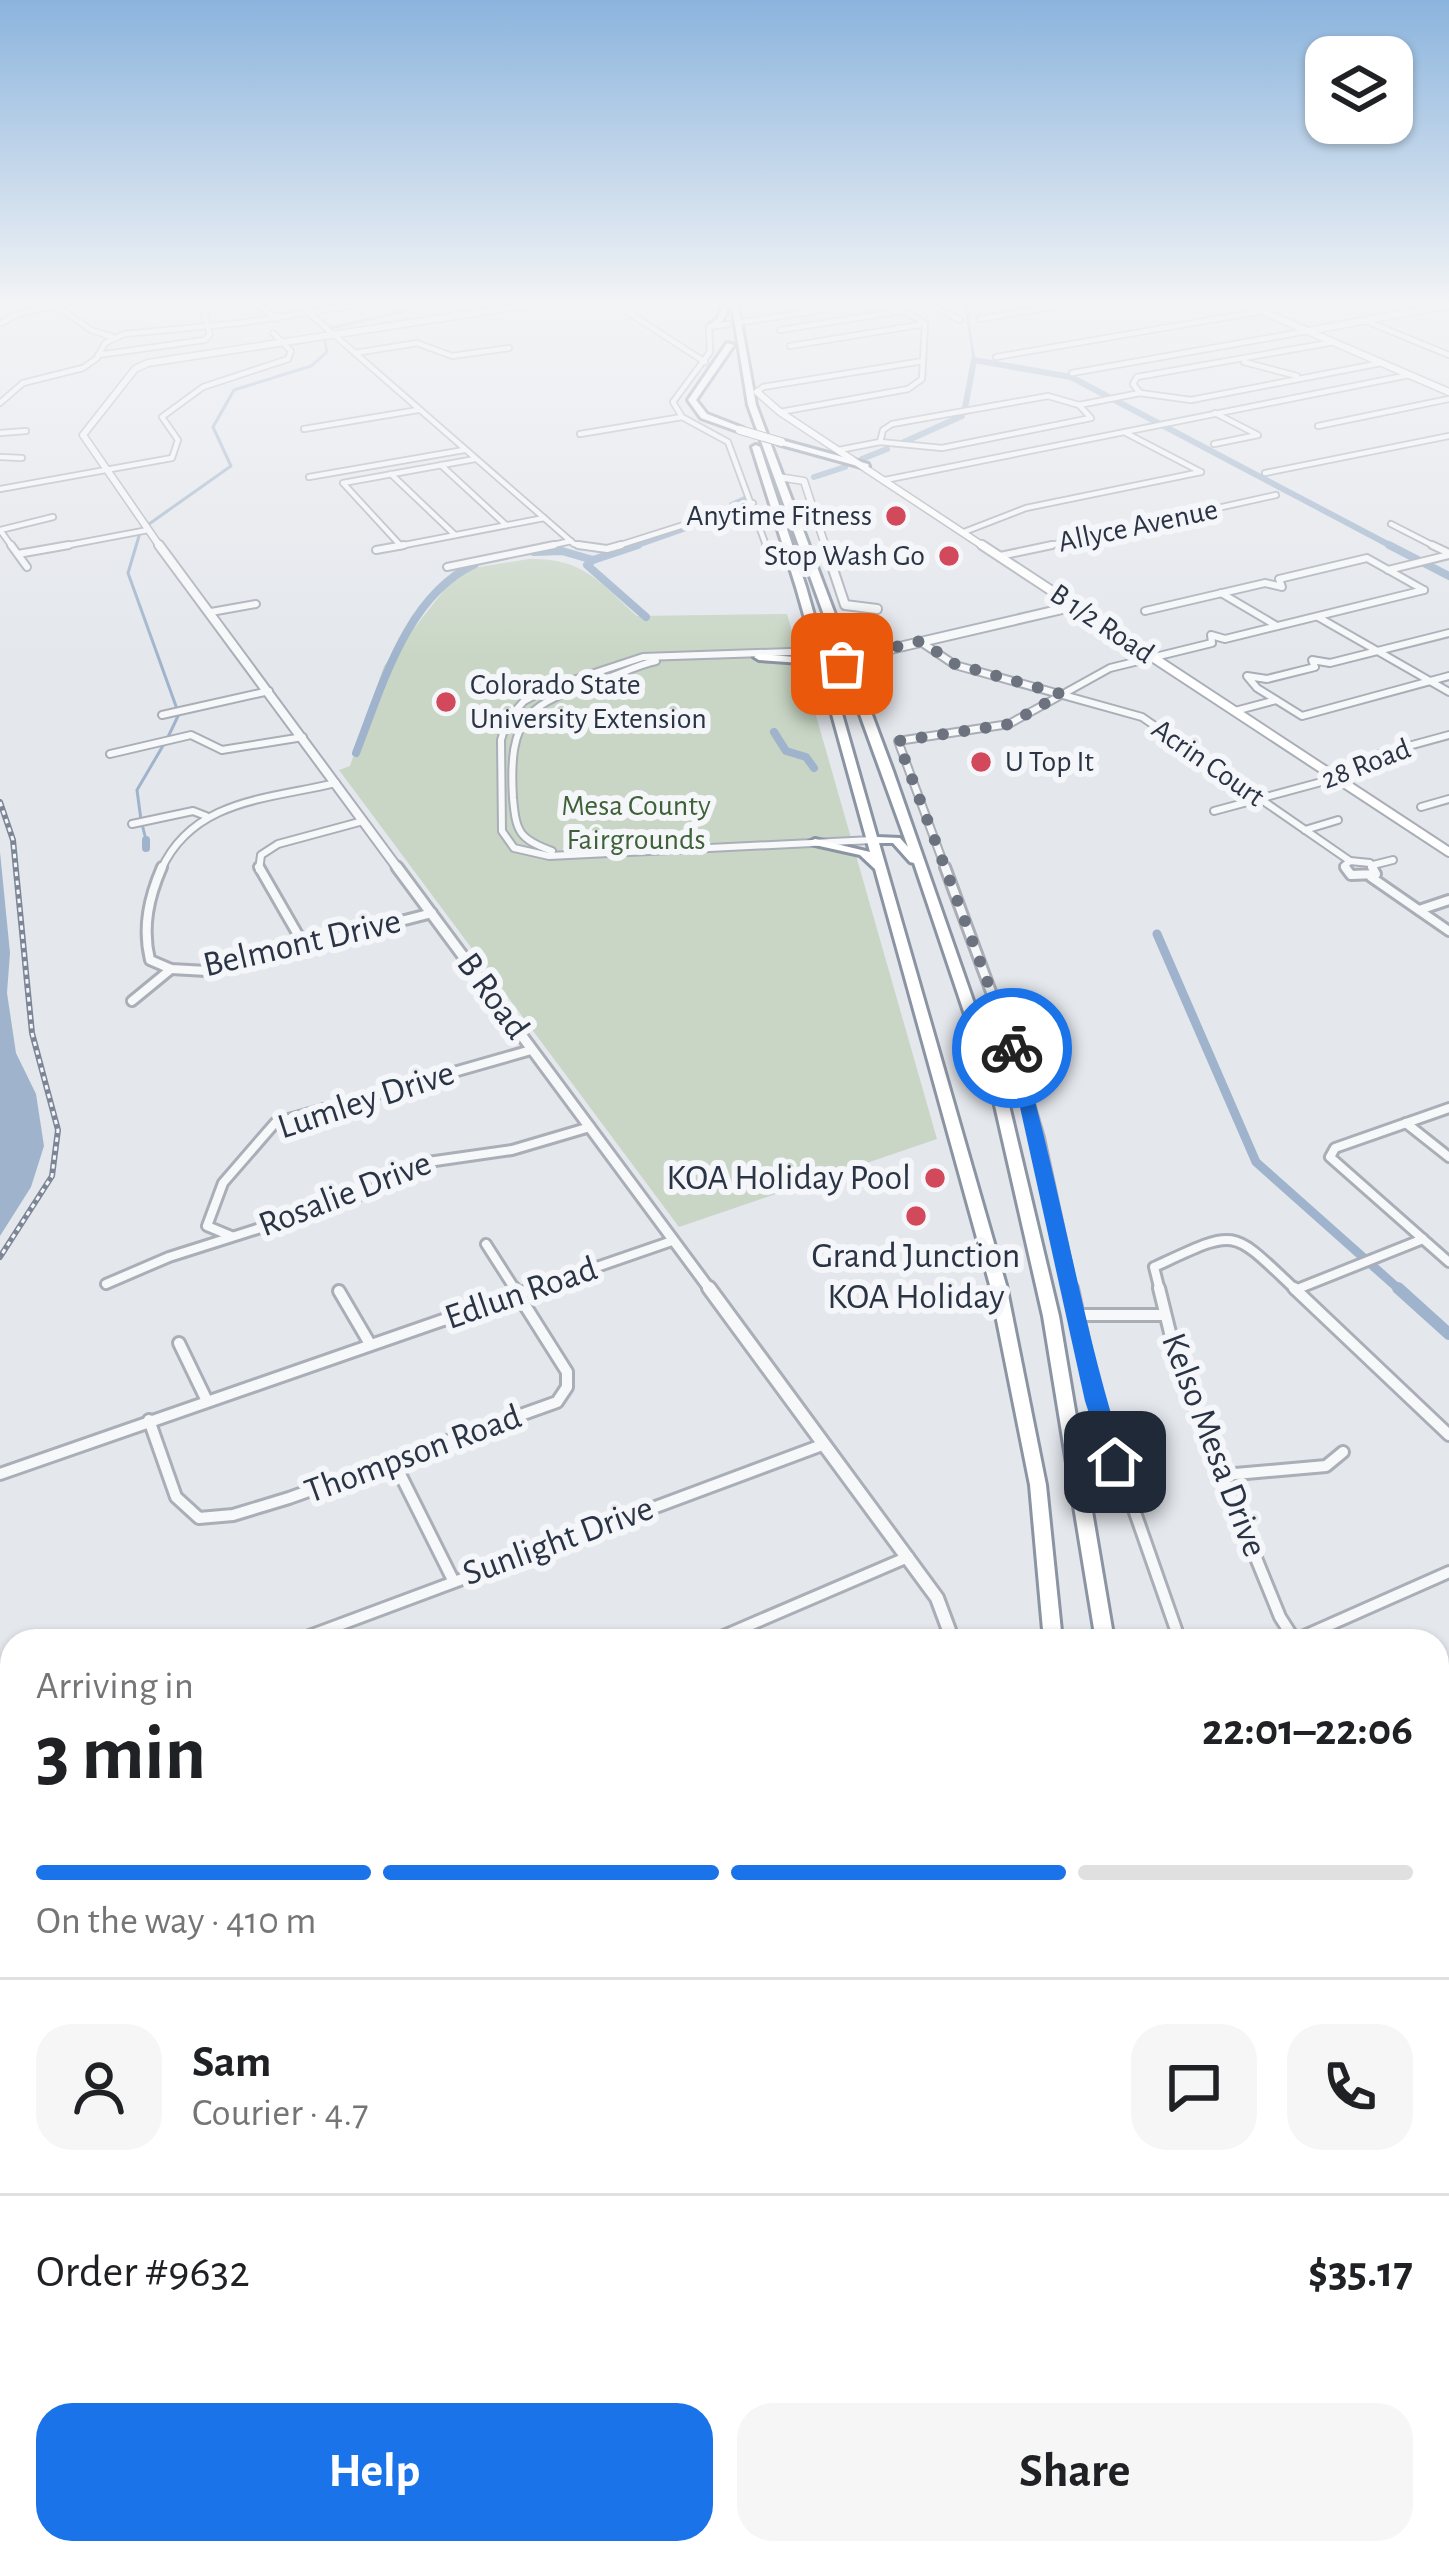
<!DOCTYPE html>
<meta charset="utf-8">
<style>
body{margin:0;font-family:"Alegreya Sans",sans-serif;background:#f6f6f6;color:#202124;height:100vh;display:flex;flex-direction:column;font-size:45px;white-space:nowrap}
*{box-sizing:border-box;margin:0}
p{font-size:39px;color:#757577}
.icon{flex:none;width:66px;height:66px;fill:none;stroke:currentColor;stroke-width:2;stroke-linecap:round;stroke-linejoin:round}
.map{position:relative;flex:1;overflow:hidden}
.side{position:absolute;left:0px;top:1629px;width:1449px;height:936px;display:flex;flex-direction:column;background:#fff;border-radius:36px 36px 0 0;box-shadow:0 3px 9px #0004}
.side>*{flex:none}
.buttons{position:absolute;left:1305px;top:36px;display:grid;gap:24px}
.buttons a{display:grid;place-items:center;width:108px;height:108px;border-radius:24px;background:#fff;box-shadow:0 3px 9px #0004;font-size:60px}
.pin{position:absolute;display:grid;place-items:center;width:102px;height:102px;color:#fff;margin:-51px;border-radius:24px;box-shadow:0 6px 18px #0006}
.courier{position:absolute;display:grid;place-items:center;width:120px;height:120px;margin:-60px;border:9px solid #1a73e8;border-radius:50%;background:#fff;color:#222;box-shadow:0 3px 15px #0007}
.head em{font-style:normal;font-weight:700}
.head div{display:flex;flex-direction:column-reverse}
.head{display:flex;align-items:center;justify-content:space-between;height:204px;padding:0 36px}
h1{font-size:78px;font-weight:700;line-height:90px}
.bar{display:grid;grid-template-columns:repeat(4,1fr);gap:18px 12px;align-content:center;height:144px;padding:0 36px}
.bar i{height:15px;border-radius:9px;background:#e0e0e0}
.bar .current{background:#1a73e8}
.bar p{grid-column:span 4}
.line{display:flex;align-items:center;gap:30px;padding:0 36px;border-top:3px solid #e0e0e0}
.line div{flex:1}
.round{display:grid;place-items:center;flex:none;width:126px;height:126px;border-radius:36px;background:#f6f6f6}
.action{display:flex;gap:24px;margin-top:auto;padding:24px 36px}
.action a{flex:1;height:138px;border-radius:36px;background:#1a73e8;color:#fff;font-size:48px;font-weight:700;line-height:138px;text-align:center}
.action a+a{background:#f6f6f6;color:#202124}
.map>svg:first-child{display:block}
.green{fill:#c9d6c5}
.water{fill:#9fb4cc}
.lines{fill:none;stroke-linecap:round;stroke-linejoin:round}
.stream{stroke:#9fb4cc;stroke-width:3}
.canal-far3{stroke:#9fb4cc;stroke-width:6}
.canal-far2{stroke:#9fb4cc;stroke-width:8}
.canal-far1{stroke:#9fb4cc;stroke-width:9}
.canal{stroke:#9fb4cc;stroke-width:12}
.minor-far4-casing{stroke:#a9aeb7;stroke-width:8}
.minor-far3-casing{stroke:#a9aeb7;stroke-width:10}
.minor-far2-casing{stroke:#a9aeb7;stroke-width:14}
.minor-far1-casing{stroke:#a9aeb7;stroke-width:16}
.minor-casing{stroke:#a9aeb7;stroke-width:20}
.tertiary-far4-casing{stroke:#a9aeb7;stroke-width:9}
.tertiary-far3-casing{stroke:#a9aeb7;stroke-width:12}
.tertiary-far2-casing{stroke:#a9aeb7;stroke-width:15}
.tertiary-far1-casing{stroke:#a9aeb7;stroke-width:18}
.tertiary-casing{stroke:#a9aeb7;stroke-width:22}
.secondary-far1-casing{stroke:#a9aeb7;stroke-width:9}
.secondary-casing{stroke:#a9aeb7;stroke-width:12}
.trunk-casing{stroke:#8b94a3;stroke-width:6}
.minor-far4{stroke:#f7f8fa;stroke-width:4.5}
.minor-far3{stroke:#f7f8fa;stroke-width:6}
.minor-far2{stroke:#f7f8fa;stroke-width:8}
.minor-far1{stroke:#f7f8fa;stroke-width:10}
.minor{stroke:#f7f8fa;stroke-width:14}
.tertiary-far4{stroke:#f7f8fa;stroke-width:6}
.tertiary-far3{stroke:#f7f8fa;stroke-width:8}
.tertiary-far2{stroke:#f7f8fa;stroke-width:9}
.tertiary-far1{stroke:#f7f8fa;stroke-width:12}
.tertiary{stroke:#f7f8fa;stroke-width:16}
.secondary-far1{stroke:#fff;stroke-width:6}
.secondary{stroke:#fff;stroke-width:8}
.trunk{fill:#fff;fill-rule:evenodd}
.rail-casing{stroke:#7d8696;stroke-width:6}
.rail{stroke:#f4f6f9;stroke-width:3;stroke-dasharray:4.5;stroke-linecap:butt}
.trunk-bridge-casing{stroke:#8b94a3;stroke-width:10;stroke-linecap:butt}
.trunk-bridge{stroke:#fff;stroke-width:8}
.route{fill:#1a73e8}
.done{stroke:#6c737f;stroke-width:12;stroke-dasharray:0 21.6}
.poi-dot{fill:#d1495b;stroke:#f4f6f9;stroke-width:4.5}
.labels{text-anchor:middle;dominant-baseline:central;stroke-width:12;stroke-linejoin:round;paint-order:stroke}
.far-poi-label{font-size:30px;fill:#2b3445;stroke:#f4f6f9;text-anchor:end}
.far-street-label{font-size:30px;fill:#2b3445;stroke:#f4f6f9}
.far-park-label{font-size:30px;fill:#3f6138;stroke:#f4f6f9}
.street-label{font-size:36px;fill:#2b3445;stroke:#f4f6f9}
.poi-label{font-size:36px;fill:#2b3445;stroke:#f4f6f9;text-anchor:end}
</style>
<div class="map">
<svg width="1449" height="2565" viewBox="0 0 1449 2565">
<rect width="100%" height="100%" fill="#e4e7ec"/>
<path class="green" d="M529,559c55,-1 70,23 108,57l150,-2 150,525 -258,88 -340,-457 11,-4 34,-100 69,-87 20,-11z"/>
<polygon class="water" points="0,852 10,953 7,993 16,1053 36,1094 44,1146 31,1187 0,1236"/>
<g class="lines">
<g class="stream">
<polyline points="965,300 974,360"/>
<polyline points="331,328 400,312 415,300"/>
<polyline points="149,524 231,466 213,427 234,390 311,366 327,352 324,337"/>
<polyline points="139,536 128,573 177,709"/>
<polyline points="168,737 179,714"/>
<polyline points="141,820 137,790 164,744"/>
<polyline points="142,824 146,840"/>
</g>
<g class="canal-far3">
<polyline points="965,408 974,360 1071,377 1395,548"/>
<polyline points="904,442 962,416"/>
<polyline points="862,459 887,449"/>
<polyline points="814,477 845,467"/>
<polyline points="732,505 745,499"/>
<polyline points="629,548 726,514"/>
</g>
<g class="canal-far2">
<polyline points="1389,545 1449,576"/>
<polyline points="534,552 562,551 593,560 638,545"/>
<polyline points="593,560 587,565 646,617"/>
<polyline points="774,732 786,751 806,757 814,768"/>
<path d="M356,753c26,-66 50,-157 119,-189"/>
<polyline points="146,840 146,848"/>
</g>
<polyline class="canal-far1" points="1157,934 1256,1162 1401,1291"/>
<polyline class="canal" points="1398,1288 1449,1334"/>
<g class="minor-far4-casing">
<g id="minor-far4">
<polyline points="252,300 277,319"/>
<polyline points="609,300 705,362"/>
<polyline points="923,300 960,320"/>
<polyline points="1165,301 1171,300"/>
<polyline points="58,307 91,330 115,338"/>
<polyline points="308,312 574,544 598,548"/>
<polyline points="980,319 1092,300"/>
<polyline points="1366,321 1449,355"/>
<polyline points="2,323 15,315 74,301"/>
<polyline points="737,323 827,309"/>
<polyline points="728,324 709,327 710,352 673,402 682,417 728,442 767,548"/>
<polyline points="780,330 901,311"/>
<polyline points="790,346 925,324"/>
<polyline points="355,353 417,343 452,356 509,348"/>
<polyline points="98,355 205,340 210,334 204,314 208,311"/>
<polyline points="996,357 1262,311"/>
<polyline points="1244,362 1297,376"/>
<polyline points="1072,373 1308,331"/>
<polyline points="757,392 763,387 923,361"/>
<polyline points="1140,393 1133,384 1137,377 1334,342"/>
<polyline points="0,403 23,383 83,368 97,358 105,343 124,334 241,323 387,300"/>
<path d="M780,412l128,-23 14,-10 3,-55c-36,-30 -78,-12 -120,-24"/>
<polyline points="1318,426 1449,399"/>
<polyline points="304,429 418,410"/>
<polyline points="0,433 26,431"/>
<polyline points="1126,433 1201,472"/>
<polyline points="580,434 682,417"/>
<polyline points="880,442 942,448 1091,418 1079,405"/>
<polyline points="1214,444 1258,435 1215,413"/>
<polyline points="839,450 880,442 883,430 892,424 1048,396 1079,405 1140,393 1191,400 1381,363"/>
<polyline points="0,457 22,458"/>
<polyline points="441,465 506,525"/>
<polyline points="1265,473 1449,436"/>
<polyline points="391,474 455,535"/>
<polyline points="309,477 464,450"/>
<polyline points="885,480 1409,375"/>
<polyline points="0,489 172,458 178,440 162,417 203,387 288,359 291,351 273,333"/>
<polyline points="1391,524 1438,548"/>
<polyline points="964,532 1026,508 1201,472"/>
<polyline points="401,546 343,483 475,459"/>
<polyline points="13,548 0,530 53,517"/>
<polyline points="53,548 148,530"/>
<polyline points="389,548 544,518"/>
<polyline points="540,548 571,541"/>
<polyline points="611,548 753,503"/>
<polyline points="1038,548 1276,495"/>
</g>
</g>
<g class="minor-far3-casing">
<g id="minor-far3">
<polyline points="11,545 27,567"/>
<polyline points="578,545 607,549 621,545"/>
<polyline points="766,545 773,563"/>
<polyline points="1432,545 1449,553"/>
<polyline points="376,550 404,545"/>
<polyline points="18,554 69,545"/>
<polyline points="1000,556 1052,545"/>
<polyline points="447,567 554,545"/>
<polyline points="1388,570 1449,555"/>
<polyline points="1221,593 1277,626"/>
<polyline points="1145,611 1265,583 1282,587 1279,579 1367,558 1424,590"/>
<polyline points="211,612 256,604"/>
<polyline points="1318,617 1449,692"/>
<polyline points="1449,633 1330,663 1312,660 1315,667 1267,679 1247,676 1257,688 1302,716 1449,676"/>
<polyline points="921,642 955,665 1142,717 1350,861"/>
<polyline points="819,651 643,657 546,689 524,701 507,720 501,740 502,831 514,848 549,856 872,840"/>
<polyline points="1235,711 1276,700"/>
<polyline points="162,715 269,691"/>
<polyline points="110,754 191,735 222,750 303,737"/>
<polyline points="1421,807 1449,799"/>
<polyline points="1214,811 1351,774 1372,756 1449,735"/>
<polyline points="132,824 193,811 206,816"/>
<polyline points="1305,830 1338,820"/>
<path d="M552,851c-33,-12 -36,-19 -39,-53 -5,-83 15,-94 89,-118 19,-6 35,-15 54,-19"/>
<polyline points="1373,865 1393,860"/>
<path d="M161,870c32,-71 108,-71 175,-87"/>
<polyline points="259,870 261,855 278,844 363,821"/>
<polyline points="946,870 898,741 1009,724 1110,668 1212,643 1211,635 1225,639 1424,590"/>
<polyline points="1347,870 1344,866 1350,861 1370,863 1374,870"/>
</g>
</g>
<g class="minor-far2-casing">
<g id="minor-far2">
<path d="M162,867c-13,30 -20,60 -12,93l21,9 36,2 225,-58"/>
<polyline points="259,867 305,947"/>
<polyline points="945,867 1015,1057 1039,1138 1072,1291"/>
<polyline points="1345,867 1351,875 1376,874 1372,867"/>
<polyline points="1371,877 1449,931"/>
<polyline points="1419,910 1449,900"/>
<polyline points="132,1001 171,969"/>
<polyline points="1449,1108 1335,1148 1330,1157 1449,1262"/>
<polyline points="1406,1123 1449,1157"/>
<polyline points="231,1236 207,1226 223,1183 275,1123 531,1050"/>
<polyline points="486,1244 516,1291"/>
<polyline points="106,1284 169,1257 355,1198 421,1163 512,1150 590,1127"/>
<polyline points="1295,1290 1423,1239"/>
<polyline points="527,1291 672,1241"/>
<path d="M1160,1291l-6,-24c85,-39 75,-40 143,24"/>
</g>
</g>
<g class="minor-far1-casing">
<g id="minor-far1">
<polyline points="1072,1288 1096,1401 1180,1641"/>
<polyline points="1159,1288 1179,1369 1280,1617 1294,1639"/>
<polyline points="1294,1288 1449,1435"/>
<polyline points="339,1291 370,1344"/>
<polyline points="1076,1315 1165,1315"/>
<polyline points="179,1343 207,1401"/>
<polyline points="149,1420 176,1497 199,1518 233,1515 289,1498 557,1402 567,1387 567,1372 514,1288"/>
<polyline points="394,1462 453,1580"/>
<polyline points="0,1474 535,1288"/>
<polyline points="1224,1475 1326,1466 1343,1452"/>
<polyline points="296,1641 822,1445"/>
<polyline points="712,1641 908,1557"/>
<polyline points="1293,1641 1449,1572"/>
<polyline points="0,1761 12,1756"/>
<polyline points="1437,1799 1449,1794"/>
</g>
</g>
<g class="minor-casing">
<g id="minor">
<polyline points="1437,2346 1449,2339"/>
<polyline points="615,2565 634,2553"/>
</g>
</g>
<g class="tertiary-far4-casing">
<g id="tertiary-far4">
<polyline points="1308,331 1449,305"/>
<polyline points="778,477 804,481 826,548"/>
<polyline points="161,548 83,435 135,369 148,363 561,300"/>
</g>
</g>
<g class="tertiary-far3-casing">
<g id="tertiary-far3">
<polyline points="159,545 399,870"/>
<polyline points="825,545 845,605 877,609"/>
<polyline points="820,656 882,651 1075,606"/>
</g>
</g>
<g class="tertiary-far2-casing">
<polyline id="tertiary-far2" points="397,867 711,1291"/>
</g>
<g class="tertiary-far1-casing">
<g id="tertiary-far1">
<polyline points="709,1288 937,1598 953,1641"/>
<polyline points="1437,1689 1449,1683"/>
</g>
</g>
<g class="tertiary-casing">
<polyline id="tertiary" points="1437,2271 1449,2287"/>
</g>
<g class="secondary-far1-casing">
<g id="secondary-far1">
<polyline points="1236,300 1449,392"/>
<polyline points="757,392 780,412 986,548"/>
</g>
</g>
<g class="secondary-casing">
<polyline id="secondary" points="982,545 1449,852"/>
</g>
<g class="trunk-casing">
<g id="trunk">
<path d="M731,300h6l19,105 86,228 15,11 25,2 5,3c-10,5 -33,4 -41,-4l47,126 115,330 51,215 55,325h-18l-53,-325 -49,-215 -80,-238 -4,-1 -17,-19h-14l127,442 40,200 16,156h-18l-14,-156 -40,-200 -115,-416 -15,-14 -45,-10 -6,-3 6,-3 55,13 -48,-174h-6l-15,-15 -42,-3 -5,-3 5,-3 48,4 13,13 -24,-84 -44,-140 4,-2 4,2 46,140 71,250 23,1 8,9 -160,-442z"/>
<path d="M724,302l5,1c-3,11 -6,24 -20,24v-2l9,-7z"/>
<polygon points="727,343 734,345 696,400 707,414 743,428 743,432 740,432 701,418 688,400"/>
<polygon points="781,440 868,464 869,466 865,468 778,444 777,442"/>
<polygon points="1149,2553 1175,2553 1177,2565 1151,2565"/>
<polygon points="1240,2553 1266,2553 1268,2565 1242,2565"/>
</g>
</g>
<use href="#minor-far4" class="minor-far4"/>
<use href="#minor-far3" class="minor-far3"/>
<use href="#minor-far2" class="minor-far2"/>
<use href="#minor-far1" class="minor-far1"/>
<use href="#minor" class="minor"/>
<use href="#tertiary-far4" class="tertiary-far4"/>
<use href="#tertiary-far3" class="tertiary-far3"/>
<use href="#tertiary-far2" class="tertiary-far2"/>
<use href="#tertiary-far1" class="tertiary-far1"/>
<use href="#tertiary" class="tertiary"/>
<use href="#secondary-far1" class="secondary-far1"/>
<use href="#secondary" class="secondary"/>
<use href="#trunk" class="trunk"/>
<g class="rail-casing">
<polyline id="rail" points="0,802 13,840 32,1033 58,1130 52,1176 0,1257"/>
</g>
<use href="#rail" class="rail"/>
<g class="trunk-bridge-casing">
<polyline id="trunk-bridge" points="740,430 781,442"/>
</g>
<use href="#trunk-bridge" class="trunk-bridge"/>
</g>
<linearGradient id="sky" x2="0" y2="1"><stop stop-color="#8bb4dd"/><stop offset="0.46" stop-color="#f3f4f6"/><stop offset="1" stop-color="#f3f4f6" stop-opacity="0"/></linearGradient>
<rect width="1449" height="659" fill="url(#sky)"/>
<path class="route" d="M1006,1044l14,4c41,136 61,278 106,414l-11,8 -10,-8 -20,-61z"/>
<g class="lines">
<polyline class="done" points="842,664 828,656 869,653 921,641 955,664 1061,694 1010,724 898,741 1012,1048"/>
</g>
<g class="poi-dot">
<circle cx="896" cy="516" r="12"/>
<circle cx="949" cy="556" r="12"/>
<circle cx="446" cy="702" r="12"/>
<circle cx="981" cy="762" r="12"/>
<circle cx="935" cy="1178" r="12"/>
<circle cx="916" cy="1216" r="12"/>
</g>
<g class="labels">
<g class="far-poi-label">
<text x="872" y="516">Anytime Fitness</text>
<text x="925" y="556">Stop Wash Go</text>
<text x="470" y="685" text-anchor="start">Colorado State<tspan x="470" dy="34">University Extension</tspan></text>
<text x="1005" y="762" text-anchor="start">U Top It</text>
</g>
<g class="far-street-label">
<text transform="translate(1138 526) rotate(-12)">Allyce Avenue</text>
<text transform="translate(1102 624) rotate(34)">B 1/2 Road</text>
<text transform="translate(1208 763) rotate(35)">Acrin Court</text>
<text transform="translate(1366 764) rotate(-21)">28 Road</text>
</g>
<g class="far-park-label">
<text x="636" y="806">Mesa County<tspan x="636" dy="34">Fairgrounds</tspan></text>
</g>
<g class="street-label">
<text transform="translate(302 943) rotate(-13)">Belmont Drive</text>
<text transform="translate(493 996) rotate(54)">B Road</text>
<text transform="translate(366 1100) rotate(-18)">Lumley Drive</text>
<text transform="translate(345 1194) rotate(-21)">Rosalie Drive</text>
<text transform="translate(521 1293) rotate(-19)">Edlun Road</text>
<text transform="translate(1214 1445) rotate(69)">Kelso Mesa Drive</text>
<text transform="translate(413 1454) rotate(-20)">Thompson Road</text>
<text transform="translate(558 1541) rotate(-20)">Sunlight Drive</text>
</g>
<g class="poi-label">
<text x="911" y="1178">KOA Holiday Pool</text>
<text x="916" y="1256" text-anchor="middle">Grand Junction<tspan x="916" dy="41">KOA Holiday</tspan></text>
</g>
</g>
</svg>
<div class="buttons">
<a><svg class="icon" aria-label="layers" viewBox="0 0 24 24"><path d="M12 4l9 5-9 5-9-5zM3 14l9 5 9-5"/></svg></a>
</div>
<div class="pin" style="left:842px;top:664px;background:#ea580c"><svg class="icon" aria-label="bag" viewBox="0 0 24 24"><path d="M5 8h14l-1 12H6zM9 8a3 3 0 0 1 6 0"/></svg></div>
<div class="pin" style="left:1115px;top:1462px;background:#1f2937"><svg class="icon" aria-label="home" viewBox="0 0 24 24"><path d="M3 11l9-7 9 7M6 9v11h12V9"/></svg></div>
<div class="courier" style="left:1012px;top:1048px"><svg class="icon" aria-label="bike" viewBox="0 0 24 24"><circle cx="6" cy="16" r="4"/><circle cx="18" cy="16" r="4"/><path d="M6 16l4-8h5l3 8M10 8l3 8H6M13 5h3"/></svg></div>
<section class="side">
<div class="head"><div><h1>3 min</h1><p>Arriving in</p></div><em>22:01–22:06</em></div>
<div class="bar"><i class="current"></i><i class="current"></i><i class="current"></i><i></i><p>On the way · 410 m</p></div>
<div class="line" style="height:216px"><a class="round"><svg class="icon" aria-label="person" viewBox="0 0 24 24"><circle cx="12" cy="8" r="4"/><path d="M4 21q1-7 8-7t8 7"/></svg></a><div><b>Sam</b><p>Courier · 4.7</p></div><a class="round"><svg class="icon" aria-label="chat" viewBox="0 0 24 24"><path d="M4 5h16v11H9l-5 4z"/></svg></a><a class="round"><svg class="icon" aria-label="phone" viewBox="0 0 24 24"><path d="M5 4h4l2 5-3 2q2 4 5 5l2-3 5 2v4C11 20 4 13 5 4z"/></svg></a></div>
<div class="line" style="height:156px"><div>Order #9632</div><b>$35.17</b></div>
<div class="action"><a>Help</a><a>Share</a></div>
</section>
</div>
